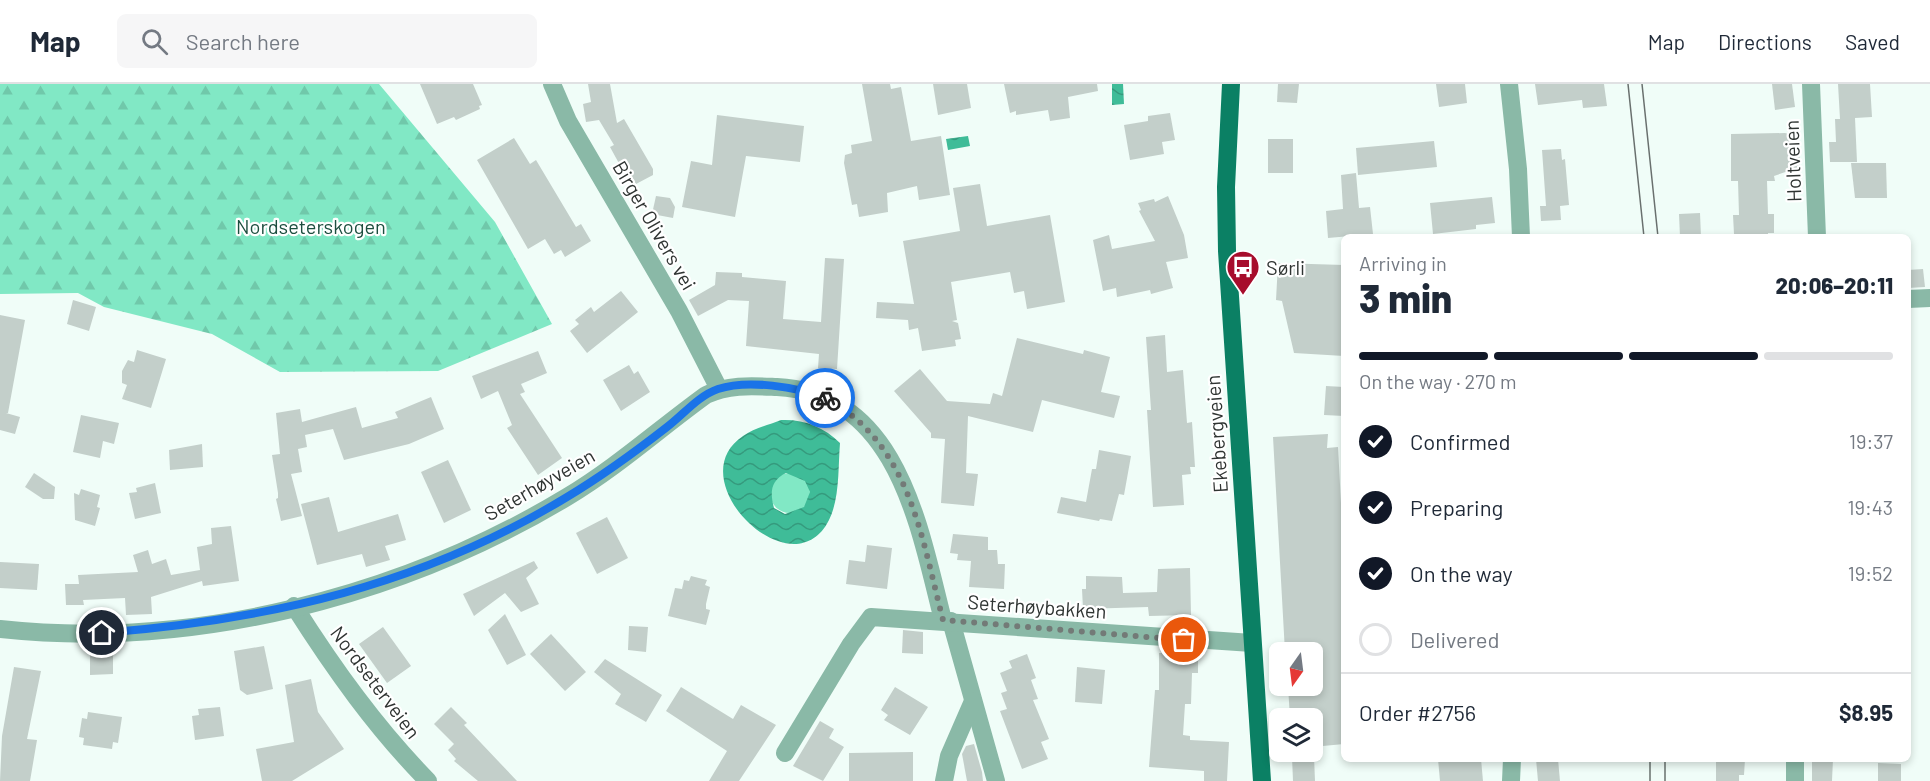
<!DOCTYPE html>
<meta charset="utf-8">
<style>
body{margin:0;font-family:Barlow,sans-serif;background:#f6f6f7;color:#1f2937;height:100vh;display:flex;flex-direction:column;font-size:22px;white-space:nowrap}
*{box-sizing:border-box;margin:0}
p{font-size:20px;color:#747a83}
.icon{flex:none;width:33px;height:33px;fill:none;stroke:currentColor;stroke-width:2;stroke-linecap:round;stroke-linejoin:round}
.map{position:relative;flex:1;overflow:hidden}
.drawer{position:absolute;left:1341px;top:150px;width:570px;height:528px;display:flex;flex-direction:column;background:#fff;border-radius:9px;box-shadow:0 3px 9px #0003}
.drawer>*{flex:none}
.needle{width:39px;rotate:194deg}
.buttons{position:absolute;left:1269px;top:558px;display:grid;gap:12px}
.buttons a{display:grid;place-items:center;width:54px;height:54px;border-radius:9px;background:#fff;box-shadow:0 3px 9px #0003;font-size:30px}
.pin{position:absolute;display:grid;place-items:center;width:51px;height:51px;color:#fff;margin:-26px;border:3px solid #fff;border-radius:50%;box-shadow:0 2px 6px #0007}
.courier{position:absolute;display:grid;place-items:center;width:60px;height:60px;margin:-30px;border:4px solid #1a73e8;border-radius:50%;background:#fff;color:#222;box-shadow:0 2px 8px #0007}
.head em{font-style:normal;font-weight:800}
.head div{display:flex;flex-direction:column-reverse}
.head{display:flex;align-items:center;justify-content:space-between;height:102px;padding:0 18px}
h1{font-size:39px;font-weight:800;line-height:45px}
.bar{display:grid;grid-template-columns:repeat(4,1fr);gap:9px 6px;align-content:center;height:72px;padding:0 18px}
.bar i{height:8px;border-radius:4px;background:#e0e1e3}
.bar .current{background:#111827}
.bar p{grid-column:span 4}
.line{display:flex;align-items:center;gap:15px;padding:0 18px;border-top:2px solid #e0e1e3}
.line div{flex:1}
ol{padding:0 18px;list-style:none}
li{display:flex;align-items:center;gap:18px;height:66px}
li p{margin-inline-start:auto}
li .icon{padding:6px;border-radius:50%;background:#111827;color:#fff;stroke-width:4}
li:last-child{color:#747a83}
li i{width:33px;height:33px;border:3px solid #e0e1e3;border-radius:50%}
header{display:flex;align-items:center;gap:36px;box-sizing:border-box;height:84px;padding:0 30px;background:#fff;border-bottom:2px solid #e0e1e3}
header strong{font-size:28px}
nav{display:flex;gap:33px;margin-inline-start:auto;font-size:21px}
.search{width:420px;height:54px;background:#f6f6f7;display:flex;align-items:center;gap:15px;box-sizing:border-box;padding:0 21px;border-radius:9px;color:#747a83;font-size:22px}
.map>svg:first-child{display:block}
.green{fill:#81e8c5}
.forest{fill:url(#forest-firs)}
.water{fill:url(#water-waves);fill-rule:evenodd}
.building{fill:#c3cfca}
.lines{fill:none;stroke-linecap:round;stroke-linejoin:round}
.minor{stroke:#8ab9a7;stroke-width:18}
.major{stroke:#0b8064;stroke-width:18}
.tram{stroke:#69706e;stroke-width:1.5}
.done{stroke:#737a77;stroke-width:6;stroke-dasharray:0 10.8}
.route{stroke:#1a73e8;stroke-width:8}
.labels{text-anchor:middle;dominant-baseline:central;stroke-width:4.5;stroke-linejoin:round;paint-order:stroke}
.street-label{font-size:20px;fill:#2f3432;stroke:#fff}
.park-label{font-size:20px;fill:#1c4e3f;stroke:#fff}
.poi-label{font-size:20px;fill:#2f3432;stroke:#fff;text-anchor:start}
</style>
<header>
<strong>Map</strong>
<div class="search"><svg class="icon" aria-label="search" viewBox="0 0 24 24"><circle cx="10" cy="10" r="6"/><path d="M15 15l6 6"/></svg>Search here</div>
<nav><a>Map</a><a>Directions</a><a>Saved</a></nav>
</header>
<div class="map">
<svg width="1930" height="697" viewBox="0 0 1930 697">
<defs>
<pattern id="forest-firs" width="22" height="20" patternUnits="userSpaceOnUse" patternTransform="scale(1.5)"><rect width="22" height="20" fill="#81e8c5"/><path d="M5 1l3.5 6h-7zM16 11l3.5 6h-7z" fill="#70c8aa"/></pattern>
<pattern id="water-waves" width="16" height="10" patternUnits="userSpaceOnUse" patternTransform="scale(1.5)"><rect width="16" height="10" fill="#3fbc98"/><path d="M0 5q4-4 8 0t8 0" fill="none" stroke="#359a7d"/></pattern>
</defs>
<rect width="100%" height="100%" fill="#f0fdf8"/>
<circle class="green" cx="790" cy="409" r="20"/>
<polygon class="forest" points="0,0 379,0 495,138 552,240 438,287 280,288 212,250 104,223 78,209 0,210"/>
<g class="water">
<polygon points="1112,0 1123,0 1124,20 1112,21"/>
<polygon points="968,52 970,62 948,66 946,55"/>
<path d="M781,336c23,-1 43,7 59,23 -2,24 0,55 -11,77 -36,73 -152,-40 -86,-84 11,-8 26,-11 38,-16zM786,389l19,8 5,11 -6,15 -19,7 -11,-6c-4,-15 -4,-27 12,-35z"/>
</g>
<g class="building">
<polygon points="420,0 473,0 482,21 479,22 480,25 456,36 454,33 437,40"/>
<polygon points="588,0 610,0 617,39 624,35 653,85 653,91 636,100 625,81 621,83 610,63 614,61 599,36 586,38 583,20 591,18"/>
<polygon points="862,0 890,0 891,5 901,3 911,57 941,52 950,111 919,116 917,102 887,109 888,128 859,133 857,120 852,121 844,79 845,71 852,69 851,61 872,57"/>
<polygon points="933,0 967,0 971,24 938,31"/>
<polygon points="1004,0 1097,0 1098,7 1068,13 1070,34 1050,37 1048,26 1016,31 1016,27 1010,29"/>
<polygon points="1278,0 1299,0 1297,19 1277,18"/>
<polygon points="1436,0 1465,0 1467,19 1439,23"/>
<polygon points="1535,0 1604,0 1607,22 1583,24 1582,16 1538,21"/>
<polygon points="1772,0 1792,0 1795,23 1775,26"/>
<polygon points="1838,0 1870,0 1872,33 1855,34 1857,78 1830,78 1829,58 1836,58 1835,35 1840,35"/>
<polygon points="1170,29 1175,56 1162,58 1164,70 1130,76 1124,41 1148,37 1148,32"/>
<polygon points="717,31 804,42 800,78 746,72 735,133 682,123 691,77 712,81"/>
<polygon points="1785,49 1799,53 1800,83 1774,92 1775,97 1767,97 1768,130 1774,130 1774,149 1768,149 1768,153 1739,153 1739,150 1734,150 1733,131 1739,131 1738,97 1731,97 1731,50"/>
<polygon points="514,54 530,80 536,76 576,143 581,140 591,157 565,173 561,166 554,170 545,155 528,165 477,76"/>
<rect x="1268" y="55" width="25" height="34"/>
<polygon points="1434,57 1437,83 1358,91 1356,64"/>
<polygon points="1561,65 1562,76 1565,75 1569,121 1560,122 1561,136 1541,137 1540,122 1546,122 1542,66"/>
<polygon points="1851,79 1886,79 1887,114 1855,114"/>
<polygon points="1356,89 1359,124 1370,123 1373,150 1328,154 1326,127 1343,125 1341,91"/>
<polygon points="980,100 987,142 1050,131 1065,218 1027,225 1024,207 1014,209 1010,188 951,198 957,236 952,237 958,239 961,255 955,256 956,262 922,267 918,244 909,246 908,236 876,234 877,218 914,220 903,157 960,147 953,104"/>
<polygon points="656,112 670,114 675,123 673,134 652,130"/>
<polygon points="1168,112 1184,151 1188,174 1166,178 1173,204 1151,210 1150,206 1117,213 1116,204 1103,207 1093,156 1109,151 1112,165 1155,157 1139,127 1141,126 1138,119 1154,115 1155,118"/>
<polygon points="1492,113 1495,139 1476,141 1476,145 1433,150 1430,119"/>
<polygon points="1700,129 1701,153 1680,153 1679,130"/>
<polygon points="825,174 844,175 837,285 818,284 819,270 746,262 749,217 728,216 698,232 689,216 715,201 716,188 742,189 742,193 786,197 783,235 821,238"/>
<polygon points="1278,179 1344,181 1344,272 1294,269 1282,217 1276,216"/>
<polygon points="1923,185 1925,203 1908,204 1908,186"/>
<polygon points="621,207 638,228 587,269 570,247 579,240 575,236 591,223 594,228"/>
<polygon points="73,216 96,223 89,247 67,240"/>
<polygon points="0,231 25,236 8,329 6,329 20,333 15,350 0,346"/>
<polygon points="1165,251 1167,288 1183,286 1187,339 1192,338 1195,383 1190,383 1191,390 1182,391 1184,421 1153,423 1147,326 1151,326 1146,253"/>
<polygon points="1017,254 1083,270 1084,266 1110,273 1101,308 1120,312 1114,334 1042,316 1033,348 968,332 966,389 978,390 974,422 941,419 945,355 931,354 931,349 894,307 920,285 947,317 990,320 993,309 1002,312"/>
<polygon points="137,266 166,275 151,324 122,315 127,301 122,299 122,287 128,276 134,278"/>
<polygon points="538,267 547,289 521,300 525,308 520,310 562,374 538,391 507,344 512,341 498,307 481,315 472,292"/>
<polygon points="629,281 634,290 638,287 650,308 621,327 603,296"/>
<polygon points="1326,302 1344,303 1344,332 1324,331"/>
<polygon points="431,313 444,345 409,360 344,376 333,345 305,351 307,363 298,365 302,388 291,390 302,432 281,437 276,415 278,414 278,409 272,371 280,370 276,329 300,325 302,338 356,323 362,344 398,334 395,328"/>
<polygon points="81,331 119,339 114,360 103,357 100,374 73,368"/>
<polygon points="1328,350 1327,364 1338,363 1341,419 1344,419 1344,660 1312,663 1312,634 1290,634 1288,602 1312,602 1312,568 1285,568 1273,353"/>
<polygon points="202,360 203,383 170,386 169,366"/>
<polygon points="1099,366 1131,372 1124,411 1119,410 1112,437 1100,435 1099,437 1057,429 1061,413 1086,418 1092,385 1096,385"/>
<polygon points="448,376 471,426 444,439 421,388"/>
<polygon points="34,389 55,403 54,415 43,415 25,403"/>
<polygon points="155,399 161,429 135,435 129,409 137,408 136,404"/>
<polygon points="81,405 100,411 97,423 100,424 95,442 75,436 74,409 79,411"/>
<polygon points="329,413 338,448 398,430 406,456 385,462 390,476 366,483 362,470 317,481 301,420"/>
<polygon points="607,433 628,474 597,490 576,449"/>
<polygon points="231,442 239,497 203,502 202,497 151,513 152,530 126,531 125,514 83,516 84,521 66,521 65,500 79,500 78,491 138,488 133,471 148,466 152,480 166,475 171,491 200,486 197,463 212,460 211,444"/>
<polygon points="953,450 988,453 988,466 997,466 998,480 1005,480 1004,505 969,503 971,477 957,476 958,470 950,469"/>
<polygon points="867,461 892,464 887,505 846,500 849,476 865,478"/>
<polygon points="534,477 538,484 526,494 539,520 521,528 505,509 474,532 463,510"/>
<polygon points="0,478 39,480 37,506 0,504"/>
<polygon points="1190,484 1191,531 1149,532 1148,523 1083,525 1082,505 1086,505 1086,492 1122,493 1123,509 1157,508 1158,485"/>
<polygon points="691,492 707,496 705,501 710,503 706,520 706,525 710,526 706,541 668,532 675,504 682,505 684,496 689,497"/>
<polygon points="505,530 526,571 507,581 488,546"/>
<polygon points="629,542 648,543 646,568 628,566"/>
<polygon points="383,543 411,582 387,599 359,560"/>
<polygon points="903,546 923,548 923,570 902,569"/>
<polygon points="551,550 586,588 565,607 530,570"/>
<polygon points="264,562 273,605 247,611 240,606 234,567"/>
<polygon points="1159,569 1198,569 1198,589 1192,589 1191,620 1185,620 1183,651 1190,652 1190,656 1229,658 1227,697 1204,697 1204,687 1149,683 1155,606 1159,606"/>
<polygon points="90,570 113,570 113,590 90,591"/>
<polygon points="1027,570 1036,594 1031,596 1038,615 1033,616 1049,655 1041,658 1048,675 1022,685 1000,627 1007,625 1001,609 1007,607 1000,589 1012,584 1009,577"/>
<polygon points="605,575 662,611 646,638 615,620 621,610 594,588"/>
<polygon points="14,583 41,587 27,655 37,656 30,697 0,697 2,652"/>
<polygon points="1077,583 1105,586 1102,620 1075,618"/>
<polygon points="311,595 318,628 344,665 292,697 262,697 256,665 294,658 285,601"/>
<polygon points="681,603 733,635 741,621 776,641 739,697 709,697 727,667 666,627"/>
<polygon points="895,603 928,623 910,651 884,636 888,631 881,626"/>
<polygon points="220,623 224,652 195,656 192,632 199,631 198,625"/>
<polygon points="451,623 467,639 464,641 517,697 478,697 454,677 456,675 448,666 454,660 434,640"/>
<polygon points="88,628 122,633 118,659 113,658 112,665 83,661 84,654 79,653 82,634 87,635"/>
<polygon points="820,637 834,645 829,654 844,663 823,697 793,682"/>
<polygon points="974,660 982,688 983,697 967,697 962,670 966,662"/>
<polygon points="913,668 913,697 849,697 849,669"/>
<polygon points="1314,672 1315,697 1293,697 1292,673"/>
<polygon points="1438,675 1481,675 1483,697 1440,697"/>
<polygon points="1536,675 1558,675 1560,697 1538,697"/>
<polygon points="1716,675 1745,675 1744,691 1739,691 1739,697 1716,697"/>
<polygon points="1812,675 1833,675 1832,697 1812,697"/>
<polygon points="1878,679 1901,680 1901,697 1878,697"/>
</g>
<g class="lines">
<g class="minor">
<polyline points="552,0 568,37 679,227 719,305"/>
<polyline points="1509,0 1518,85 1521,153"/>
<polyline points="1811,0 1817,153"/>
<polyline points="1908,215 1930,214"/>
<path d="M294,522c40,63 82,122 134,175"/>
<polyline points="951,537 996,697"/>
<path d="M0,545c193,21 401,-32 567,-132 50,-30 92,-68 139,-102 23,-11 47,-9 71,-8 121,6 142,140 166,233"/>
<polyline points="785,669 851,560 871,533 1252,559"/>
<polyline points="944,697 949,672 973,617"/>
<polyline points="1511,697 1512,675"/>
<polyline points="1795,697 1795,675"/>
</g>
<polyline class="major" points="1231,0 1226,103 1227,167 1262,697"/>
<g class="tram">
<polyline points="1628,0 1644,153"/>
<polyline points="1642,0 1658,153"/>
<polyline points="1650,697 1650,675"/>
<polyline points="1665,697 1665,675"/>
</g>
</g>
<g class="lines">
<path class="done" d="M825,314c85,45 96,138 118,222l241,20"/>
<path class="route" d="M102,549c167,-13 321,-48 465,-136 35,-21 68,-45 100,-70 17,-13 31,-31 51,-38 30,-10 79,-2 107,9"/>
</g>
<defs>
<g id="bus-pin" transform="scale(1.725)"><path d="M0 17L-7.5 6A9.5 9.5 0 1 1 7.5 6Z" fill="#a70d2c" stroke="#fff"/><path d="M-5-6H5V4H4V6H2V4H-2V6H-4V4H-5ZM-3.5-4V0h7V-4ZM-3.5 1.2v1.5H-2V1.2ZM2 1.2v1.5H3.5V1.2Z" fill="#fff"/></g>
</defs>
<g fill-rule="evenodd">
<use href="#bus-pin" x="1243" y="183"/>
</g>
<g class="labels">
<g class="street-label">
<text transform="translate(1792 77) rotate(-92)">Holtveien</text>
<text transform="translate(655 141) rotate(60)">Birger Olivers vei</text>
<text transform="translate(1216 350) rotate(-94)">Ekebergveien</text>
<text transform="translate(539 400) rotate(-30)">Seterhøyveien</text>
<text transform="translate(1037 522) rotate(4)">Seterhøybakken</text>
<text transform="translate(376 598) rotate(53)">Nordseterveien</text>
</g>
<g class="park-label">
<text x="311" y="142">Nordseterskogen</text>
</g>
<g class="poi-label">
<text x="1266" y="183">Sørli</text>
</g>
</g>
</svg>
<div class="buttons">
<a><svg class="needle" viewBox="-14 -14 28 28"><path d="M0-13l5 13h-10z" fill="#e53935"/><path d="M0 13l5-13h-10z" fill="#747a83"/></svg></a>
<a><svg class="icon" aria-label="layers" viewBox="0 0 24 24"><path d="M12 4l9 5-9 5-9-5zM3 14l9 5 9-5"/></svg></a>
</div>
<div class="pin" style="left:1184px;top:556px;background:#ea580c"><svg class="icon" aria-label="bag" viewBox="0 0 24 24"><path d="M5 8h14l-1 12H6zM9 8a3 3 0 0 1 6 0"/></svg></div>
<div class="pin" style="left:102px;top:549px;background:#1f2937"><svg class="icon" aria-label="home" viewBox="0 0 24 24"><path d="M3 11l9-7 9 7M6 9v11h12V9"/></svg></div>
<div class="courier" style="left:825px;top:314px"><svg class="icon" aria-label="bike" viewBox="0 0 24 24"><circle cx="6" cy="16" r="4"/><circle cx="18" cy="16" r="4"/><path d="M6 16l4-8h5l3 8M10 8l3 8H6M13 5h3"/></svg></div>
<section class="drawer">
<div class="head"><div><h1>3 min</h1><p>Arriving in</p></div><em>20:06–20:11</em></div>
<div class="bar"><i class="current"></i><i class="current"></i><i class="current"></i><i></i><p>On the way · 270 m</p></div>
<ol>
<li><svg class="icon" aria-label="check" viewBox="0 0 24 24"><path d="M5 12l5 5 9-10"/></svg>Confirmed<p>19:37</p></li>
<li><svg class="icon" aria-label="check" viewBox="0 0 24 24"><path d="M5 12l5 5 9-10"/></svg>Preparing<p>19:43</p></li>
<li><svg class="icon" aria-label="check" viewBox="0 0 24 24"><path d="M5 12l5 5 9-10"/></svg>On the way<p>19:52</p></li>
<li><i></i>Delivered</li>
</ol>
<div class="line" style="height:78px"><div>Order #2756</div><b>$8.95</b></div>
</section>
</div>
